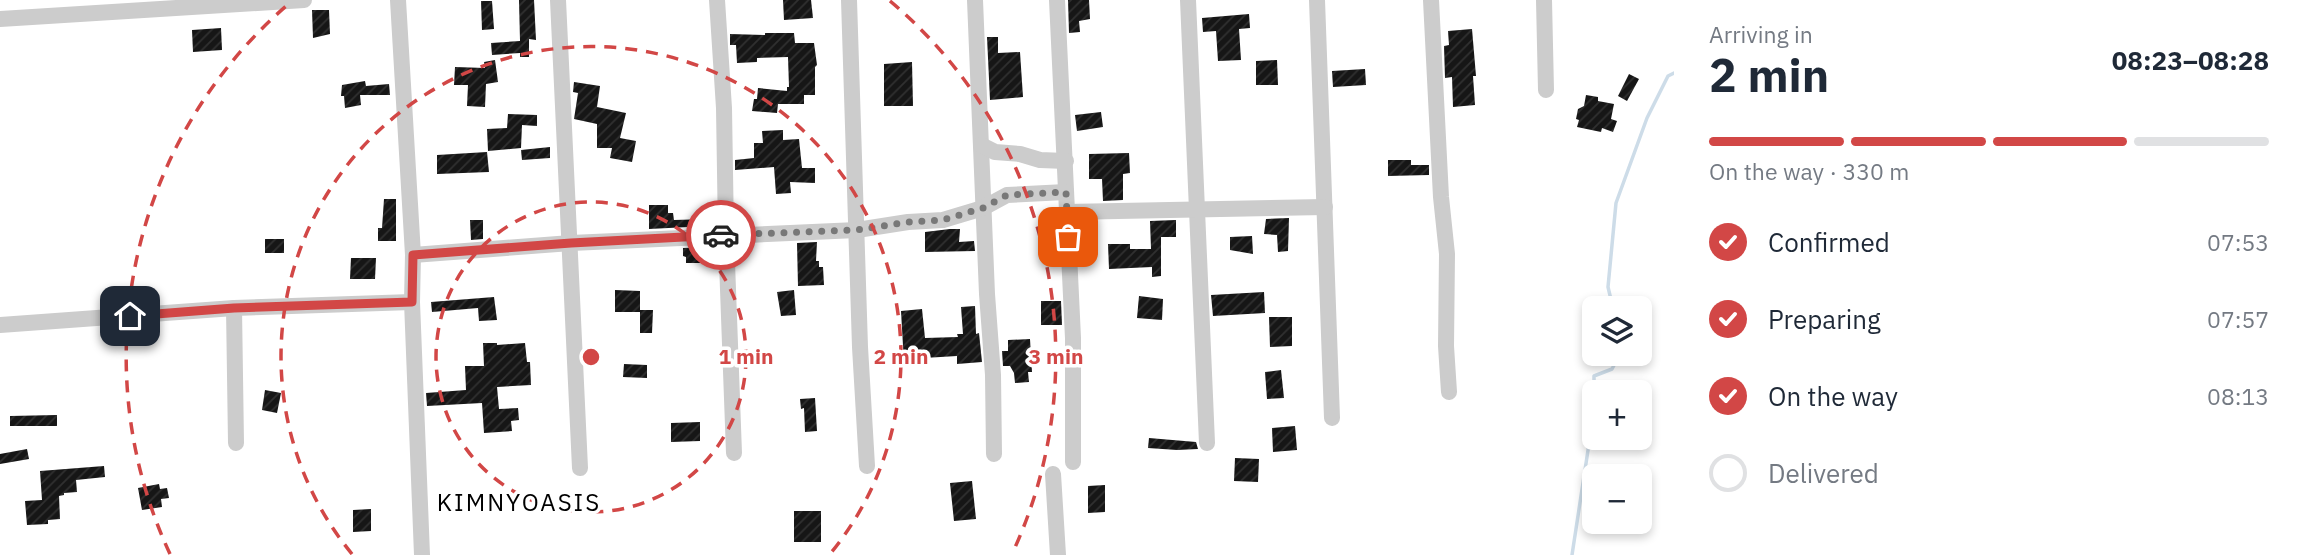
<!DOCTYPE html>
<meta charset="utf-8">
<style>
body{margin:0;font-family:"IBM Plex Sans",sans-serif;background:#f2f2f3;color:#1f2937;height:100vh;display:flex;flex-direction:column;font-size:26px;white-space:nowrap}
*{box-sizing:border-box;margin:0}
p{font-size:23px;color:#747a83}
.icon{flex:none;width:38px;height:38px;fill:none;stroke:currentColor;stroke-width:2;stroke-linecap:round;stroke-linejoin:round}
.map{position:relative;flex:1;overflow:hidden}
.details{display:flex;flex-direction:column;background:#fff;width:630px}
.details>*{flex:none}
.fabs{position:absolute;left:1582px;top:296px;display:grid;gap:14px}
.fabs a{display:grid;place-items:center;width:70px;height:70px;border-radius:10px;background:#fff;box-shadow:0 4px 10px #0003;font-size:35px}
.pin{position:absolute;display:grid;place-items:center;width:60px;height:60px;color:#fff;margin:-30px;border-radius:14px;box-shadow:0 4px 10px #0006}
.courier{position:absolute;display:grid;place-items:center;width:70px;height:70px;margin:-35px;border:5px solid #d24746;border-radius:50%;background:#fff;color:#222;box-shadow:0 2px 9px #0007}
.head em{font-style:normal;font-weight:700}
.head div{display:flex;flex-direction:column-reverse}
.head{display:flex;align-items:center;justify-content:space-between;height:119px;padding:0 35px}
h1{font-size:46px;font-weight:700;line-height:52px}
.bar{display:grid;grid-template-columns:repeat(4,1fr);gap:10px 7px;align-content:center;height:84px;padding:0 35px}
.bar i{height:9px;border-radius:5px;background:#e0e1e3}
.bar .current{background:#d24746}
.bar p{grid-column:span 4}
ol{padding:0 35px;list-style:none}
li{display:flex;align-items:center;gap:21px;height:77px}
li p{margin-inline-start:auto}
li .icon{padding:7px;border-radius:50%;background:#d24746;color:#fff;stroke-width:4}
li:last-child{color:#747a83}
li i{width:38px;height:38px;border:4px solid #e0e1e3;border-radius:50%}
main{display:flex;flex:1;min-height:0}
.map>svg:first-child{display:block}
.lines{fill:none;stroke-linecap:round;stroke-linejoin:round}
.stream{stroke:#cddce8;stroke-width:3.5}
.building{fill:url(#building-hatch)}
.minor{stroke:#ccc;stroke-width:16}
.done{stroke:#787878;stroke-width:7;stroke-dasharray:0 12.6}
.route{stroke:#d24746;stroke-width:9}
.ring{fill:none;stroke:#d24746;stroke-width:3.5;stroke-dasharray:12 9}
.labels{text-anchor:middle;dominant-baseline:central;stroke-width:7;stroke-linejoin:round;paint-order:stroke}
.quarter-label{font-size:24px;letter-spacing:2px;fill:#000;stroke:#fff}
.centre{fill:#d24746;stroke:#fff;stroke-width:3.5}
.ring-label{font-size:21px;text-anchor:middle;font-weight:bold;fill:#d24746;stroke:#fff;stroke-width:7;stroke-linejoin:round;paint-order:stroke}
</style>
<main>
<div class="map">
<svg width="1674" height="555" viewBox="0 0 1674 555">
<defs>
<pattern id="building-hatch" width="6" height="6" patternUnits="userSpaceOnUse" patternTransform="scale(1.75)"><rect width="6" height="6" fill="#161616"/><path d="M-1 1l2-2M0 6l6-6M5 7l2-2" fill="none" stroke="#303030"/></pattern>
</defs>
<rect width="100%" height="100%" fill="#fff"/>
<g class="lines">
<g class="stream">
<polyline points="1613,308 1608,287 1616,203 1647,118 1668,76 1674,73"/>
<polyline points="1594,392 1594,376 1612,369 1620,354"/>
<polyline points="1572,555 1594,411 1594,395"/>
</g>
</g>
<g class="building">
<polygon points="519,0 534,0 536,40 529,39 529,57 520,57 520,53 492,55 491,43 520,41"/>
<polygon points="783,0 811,0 813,18 784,20"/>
<polygon points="1068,0 1089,0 1090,19 1079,21 1080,32 1069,33"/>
<polygon points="481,1 492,1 494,29 482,30"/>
<polygon points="312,10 329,10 330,34 313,38"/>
<polygon points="1249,14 1250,28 1239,29 1241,60 1218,61 1216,31 1203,32 1202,18"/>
<polygon points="221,28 222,50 193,52 192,30"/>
<polygon points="1472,29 1476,76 1473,76 1475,105 1453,107 1452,77 1445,78 1444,46 1449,45 1448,31"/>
<polygon points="765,33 794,33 795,43 814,43 817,65 815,67 815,95 804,95 804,104 778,104 777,113 752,111 754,99 757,99 758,88 787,91 787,87 789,87 788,57 757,58 757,62 737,63 736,45 730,45 730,34 765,35"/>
<polygon points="987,37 998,37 998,53 1020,52 1023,97 990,100"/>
<polygon points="495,60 498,82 486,84 485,107 467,106 468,85 454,85 455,67 485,68 484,62"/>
<polygon points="1277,60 1278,85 1256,85 1256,61"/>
<polygon points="912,62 913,106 884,106 884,64"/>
<polygon points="1365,69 1366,85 1333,87 1332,71"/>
<polygon points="1629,74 1639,79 1627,101 1618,96"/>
<polygon points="365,81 366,86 389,84 390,95 360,95 361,105 345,108 344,96 341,96 342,85"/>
<polygon points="574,82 600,86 597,107 626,113 620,138 636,141 632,162 610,158 612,148 597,148 597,124 574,119 578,93 573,92"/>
<polygon points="1586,95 1598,97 1598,101 1614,104 1611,119 1617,121 1613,132 1602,128 1601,132 1577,127 1579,120 1576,119 1578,109 1584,106"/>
<polygon points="1101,112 1103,127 1077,131 1075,115"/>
<polygon points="508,114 537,115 537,126 522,125 521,148 488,151 487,129 507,128"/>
<polygon points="783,130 783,140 799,139 802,168 815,168 815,183 790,182 791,193 776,194 774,167 735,170 735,160 754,158 754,143 763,143 762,131"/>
<polygon points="550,147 550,158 522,160 521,150"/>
<polygon points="487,152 489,172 437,174 437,155"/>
<polygon points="1129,153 1130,173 1123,174 1123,200 1103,201 1102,179 1089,179 1089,154"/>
<polygon points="1388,160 1411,160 1411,165 1429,165 1429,175 1388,176"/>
<polygon points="384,199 396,199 396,241 378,241 378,228 382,228"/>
<polygon points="649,205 668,205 668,213 673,213 674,220 708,219 708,226 649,229"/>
<polygon points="1289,218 1288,251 1278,252 1277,235 1264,234 1266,219"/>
<polygon points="470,220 483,220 483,239 471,240"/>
<polygon points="1176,220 1176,237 1161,237 1161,276 1152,277 1152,267 1109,269 1108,244 1130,244 1130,249 1151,249 1150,221"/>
<polygon points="950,229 960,229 959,242 974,241 975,251 925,252 925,232"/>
<polygon points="1252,236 1253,254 1230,250 1230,237"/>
<rect x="265" y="239" width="19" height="14"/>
<polygon points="817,242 816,261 819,261 819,267 823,267 824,285 798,286 797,243"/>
<polygon points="715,247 715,259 707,259 707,263 686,263 686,257 683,256 683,248"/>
<polygon points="351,258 376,258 375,279 350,279"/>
<polygon points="615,290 640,291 640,312 615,312"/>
<polygon points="794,290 796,315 781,316 777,292"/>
<polygon points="1264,292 1265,313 1213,316 1211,295"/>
<polygon points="1139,296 1163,299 1162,320 1137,318"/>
<polygon points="494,297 497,320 479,321 478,308 432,312 431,302"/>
<polygon points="1041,301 1061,301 1062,325 1041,325"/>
<polygon points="975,306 976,334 979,333 982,362 957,364 957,356 924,358 925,362 904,363 901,311 922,309 925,338 958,337 957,334 963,334 961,307"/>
<polygon points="640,310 653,310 652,333 640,333"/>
<polygon points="1269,317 1292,317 1292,346 1270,347"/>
<polygon points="1030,339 1032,372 1028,372 1029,382 1015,383 1014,373 1010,366 1003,366 1002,351 1008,351 1008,340"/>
<polygon points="483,343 497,343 497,345 525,343 527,362 530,362 531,385 497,387 499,409 518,408 519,420 511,421 512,431 484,433 482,403 427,406 426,393 466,390 465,366 484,366"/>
<polygon points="624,364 647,365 647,378 623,377"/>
<polygon points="1281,370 1284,398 1267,399 1265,372"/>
<polygon points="265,390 281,393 277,413 262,410"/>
<polygon points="815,398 817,431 805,432 804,408 801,409 800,399"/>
<polygon points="57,415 57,426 10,426 10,416"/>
<polygon points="700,422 700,441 671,442 671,423"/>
<polygon points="1295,426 1297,450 1273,452 1272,428"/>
<polygon points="1149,438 1196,442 1198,449 1177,450 1148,448"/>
<polygon points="27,449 29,459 0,464 0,454"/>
<polygon points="1235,458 1259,459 1258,482 1234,481"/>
<polygon points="104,466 105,477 76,480 77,492 64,493 64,495 59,496 60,519 48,520 48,524 27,525 25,501 42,500 40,471"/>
<polygon points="972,481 976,519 954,521 950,483"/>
<polygon points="159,484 160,489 167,488 169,498 161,499 162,507 142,510 138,488"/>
<polygon points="1105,485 1105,512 1088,513 1088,486"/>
<polygon points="371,509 371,531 353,532 353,510"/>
<rect x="794" y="511" width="27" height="31"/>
</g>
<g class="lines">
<g class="minor">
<polyline points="398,0 413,255 412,302 422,555"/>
<polyline points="558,0 580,468"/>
<polyline points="717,0 724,108 726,235 734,453"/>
<polyline points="849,0 860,347 867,466"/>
<polyline points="975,0 987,294 993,375 994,454"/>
<polyline points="1057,0 1073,338 1073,462"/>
<polyline points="1188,0 1207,443"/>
<polyline points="1317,0 1332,418"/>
<polyline points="1431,0 1441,197 1447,254 1446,346 1449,392"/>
<polyline points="1544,0 1546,90"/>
<polyline points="0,19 304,0"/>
<polyline points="981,145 995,152 1020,154 1040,160 1066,161"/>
<polyline points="1067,212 1325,207"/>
<polyline points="413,255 571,243 857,230 908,222 943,220 983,208 1007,195 1066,192"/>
<polyline points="234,308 236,443"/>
<polyline points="0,325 234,308 412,302"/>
<polyline points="1053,474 1058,555"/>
</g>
</g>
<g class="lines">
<polyline class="done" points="721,235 857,230 908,222 943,220 983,208 1007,195 1066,192 1068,237"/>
<polyline class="route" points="130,316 234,308 412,302 413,255 571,243 721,235"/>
</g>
<g class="ring">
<circle cx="591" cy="357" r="155"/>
<path d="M352 554A310 310 0 1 1 830 554"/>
<path d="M170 554A465 465 0 0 1 292 1M890 1A465 465 0 0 1 1012 554"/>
</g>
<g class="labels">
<g class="quarter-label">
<text x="519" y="502">KIMNYOASIS</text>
</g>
</g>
<circle cx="591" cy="357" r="10" class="centre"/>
<g class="ring-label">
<text x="746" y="364">1 min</text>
<text x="901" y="364">2 min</text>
<text x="1056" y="364">3 min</text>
</g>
</svg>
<div class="fabs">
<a><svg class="icon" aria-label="layers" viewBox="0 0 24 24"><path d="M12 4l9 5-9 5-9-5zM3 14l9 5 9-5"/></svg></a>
<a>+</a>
<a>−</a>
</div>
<div class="pin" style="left:1068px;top:237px;background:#ea580c"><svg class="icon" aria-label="bag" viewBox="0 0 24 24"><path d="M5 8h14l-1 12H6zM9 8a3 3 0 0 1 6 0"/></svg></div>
<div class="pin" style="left:130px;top:316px;background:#1f2937"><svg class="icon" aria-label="home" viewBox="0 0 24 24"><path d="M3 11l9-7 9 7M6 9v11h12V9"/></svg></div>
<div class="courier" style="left:721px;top:235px"><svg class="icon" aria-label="car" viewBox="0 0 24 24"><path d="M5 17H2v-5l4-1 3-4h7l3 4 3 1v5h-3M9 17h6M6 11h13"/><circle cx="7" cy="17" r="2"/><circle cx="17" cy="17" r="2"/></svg></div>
</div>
<section class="details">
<div class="head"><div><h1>2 min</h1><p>Arriving in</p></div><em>08:23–08:28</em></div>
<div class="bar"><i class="current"></i><i class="current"></i><i class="current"></i><i></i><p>On the way · 330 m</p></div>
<ol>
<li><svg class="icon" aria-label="check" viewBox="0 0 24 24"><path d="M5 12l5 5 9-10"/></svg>Confirmed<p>07:53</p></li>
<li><svg class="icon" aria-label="check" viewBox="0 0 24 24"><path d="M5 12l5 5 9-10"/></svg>Preparing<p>07:57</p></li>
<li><svg class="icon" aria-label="check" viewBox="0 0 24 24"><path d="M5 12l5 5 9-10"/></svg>On the way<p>08:13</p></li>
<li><i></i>Delivered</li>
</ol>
</section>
</main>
